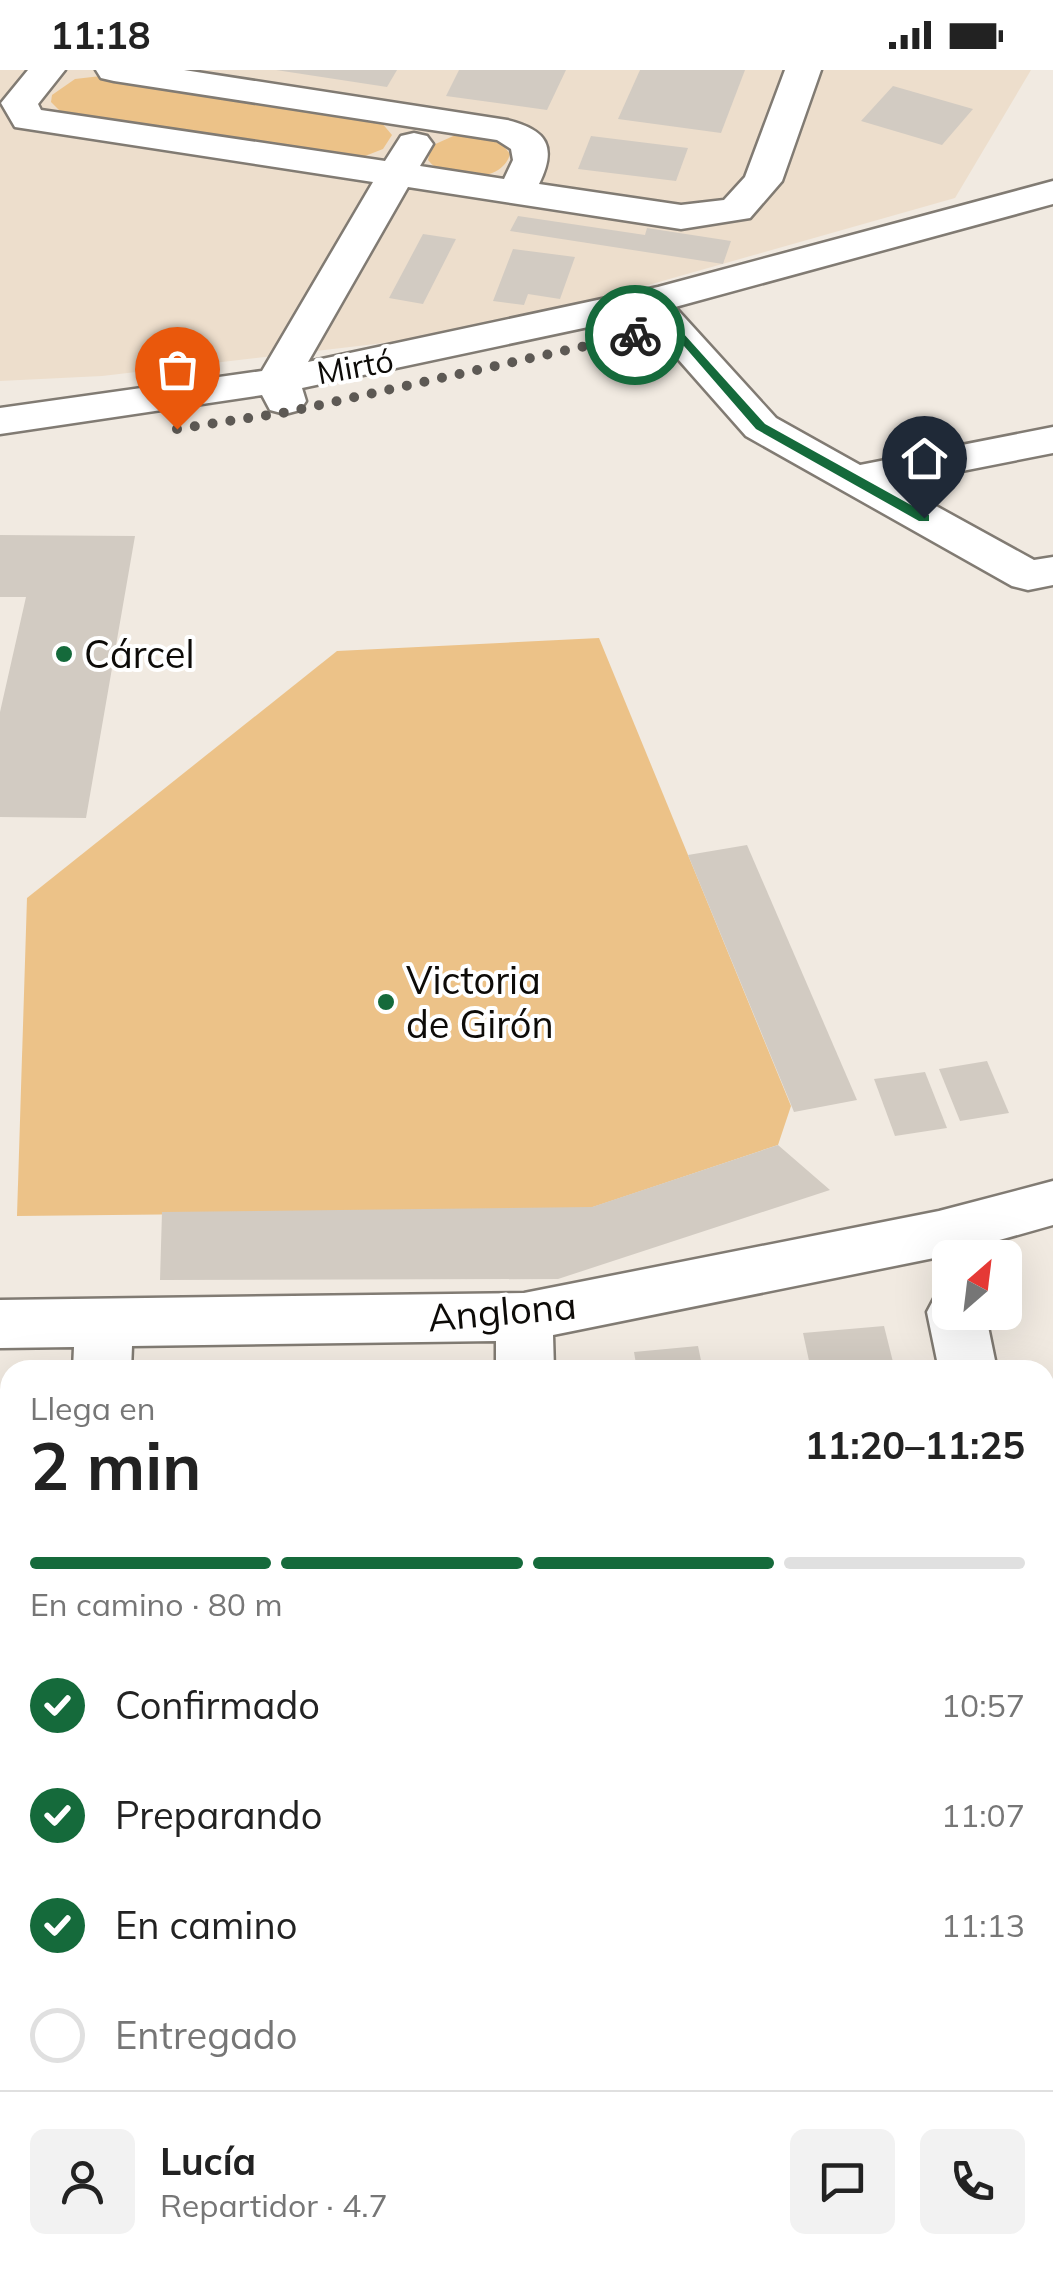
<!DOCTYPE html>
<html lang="es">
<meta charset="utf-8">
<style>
body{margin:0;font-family:Mulish,sans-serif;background:#f2f2f2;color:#222;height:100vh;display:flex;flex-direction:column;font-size:38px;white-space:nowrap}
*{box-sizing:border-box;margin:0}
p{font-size:32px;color:#767676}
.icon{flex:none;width:55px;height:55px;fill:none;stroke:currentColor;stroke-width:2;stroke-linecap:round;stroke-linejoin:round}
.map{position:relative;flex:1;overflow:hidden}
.side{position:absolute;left:0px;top:1290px;width:1055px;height:930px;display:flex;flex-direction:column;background:#fff;border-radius:30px 30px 0 0;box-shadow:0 10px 40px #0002}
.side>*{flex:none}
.needle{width:65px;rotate:28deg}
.buttons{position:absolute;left:932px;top:1170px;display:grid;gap:20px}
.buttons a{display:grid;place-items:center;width:90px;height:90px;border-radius:15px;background:#fff;box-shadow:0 10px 40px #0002;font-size:50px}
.pin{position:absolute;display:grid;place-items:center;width:85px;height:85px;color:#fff;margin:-102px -42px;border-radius:50% 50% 50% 0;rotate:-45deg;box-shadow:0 0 10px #0007}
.pin .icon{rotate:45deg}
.courier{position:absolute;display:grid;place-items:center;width:100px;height:100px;margin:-50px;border:8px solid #156a3b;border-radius:50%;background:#fff;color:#222;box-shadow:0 2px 12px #0007}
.headline em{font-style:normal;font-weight:700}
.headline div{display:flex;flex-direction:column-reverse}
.headline{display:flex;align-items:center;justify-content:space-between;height:170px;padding:0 30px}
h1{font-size:65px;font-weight:700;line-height:75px}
.bar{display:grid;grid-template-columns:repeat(4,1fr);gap:15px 10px;align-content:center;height:120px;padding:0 30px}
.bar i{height:12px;border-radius:8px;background:#e0e0e0}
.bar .current{background:#156a3b}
.bar p{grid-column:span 4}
.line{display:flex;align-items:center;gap:25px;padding:0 30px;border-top:2px solid #e0e0e0}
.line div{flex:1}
.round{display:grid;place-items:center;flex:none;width:105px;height:105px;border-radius:15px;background:#f2f2f2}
ol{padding:0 30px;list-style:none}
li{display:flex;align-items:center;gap:30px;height:110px}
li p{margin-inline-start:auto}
li .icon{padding:10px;border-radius:50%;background:#156a3b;color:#fff;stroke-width:4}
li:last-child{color:#767676}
li i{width:55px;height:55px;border:5px solid #e0e0e0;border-radius:50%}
.status{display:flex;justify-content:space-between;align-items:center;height:70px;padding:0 50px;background:#fff;direction:ltr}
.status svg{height:28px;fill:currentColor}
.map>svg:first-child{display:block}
.medical{fill:#eddecc}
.green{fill:#ecc288}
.building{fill:#d2cbc2}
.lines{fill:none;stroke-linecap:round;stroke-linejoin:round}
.minor-casing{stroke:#817b73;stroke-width:5}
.major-casing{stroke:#947839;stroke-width:5}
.minor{fill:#fff;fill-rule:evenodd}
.major{fill:#ebd198;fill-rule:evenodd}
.route{fill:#156a3b}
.done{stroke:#5d5954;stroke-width:10;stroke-dasharray:0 18}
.poi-dot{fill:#156a3b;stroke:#fff;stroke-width:4}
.labels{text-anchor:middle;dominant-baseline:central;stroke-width:8;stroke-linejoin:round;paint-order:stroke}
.far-street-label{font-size:32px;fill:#0d0b08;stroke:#fff}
.poi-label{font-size:38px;fill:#0d0b08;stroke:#fff;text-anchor:start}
.street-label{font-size:38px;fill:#0d0b08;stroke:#fff}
</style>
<div class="status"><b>11:18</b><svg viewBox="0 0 49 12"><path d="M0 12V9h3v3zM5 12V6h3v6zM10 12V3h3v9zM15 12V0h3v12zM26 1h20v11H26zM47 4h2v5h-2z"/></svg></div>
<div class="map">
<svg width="1053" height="2220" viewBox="0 0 1053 2220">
<rect width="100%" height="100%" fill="#f1eae1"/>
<polygon class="medical" points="0,0 1031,0 955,128 486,261 102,306 0,311"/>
<g class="green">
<polygon points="101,6 381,52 392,65 383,79 360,88 62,43 51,32 52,25 75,9"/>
<path d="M460,63l39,7 11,14c-8,31 -66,28 -82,6l3,-14z"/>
<polygon points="599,568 791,1036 778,1075 584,1140 17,1146 27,828 337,581"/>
<polygon points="1053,1888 1053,2099 1047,2105 1053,2220 981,2220 985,2210 1045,2210 1045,1889"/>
</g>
<g class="building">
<polygon points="276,0 397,0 387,17"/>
<polygon points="459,0 566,0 547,40 446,26"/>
<polygon points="640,0 745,0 721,63 618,49"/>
<polygon points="893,16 973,39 942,75 861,51"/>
<polygon points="591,66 688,78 676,111 578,99"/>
<polygon points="518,146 645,165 647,158 731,171 723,194 510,161"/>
<polygon points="423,164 456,169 423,234 389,228"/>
<polygon points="513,179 575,187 560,229 528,224 524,235 493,231"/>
<polygon points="0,465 135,466 86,748 0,747 0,642 26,527 0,527"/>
<polygon points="747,775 857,1030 794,1042 688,785"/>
<polygon points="987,991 1009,1043 960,1051 939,999"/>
<polygon points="925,1002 947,1058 895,1066 874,1009"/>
<polygon points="778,1075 830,1120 558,1209 160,1210 162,1142 592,1137"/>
<polygon points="884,1256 895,1300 811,1300 803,1263"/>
<polygon points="698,1276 703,1300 637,1300 634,1282"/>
<polygon points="715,2210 945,2210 941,2220 714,2220"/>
</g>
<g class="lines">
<g class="minor-casing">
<g id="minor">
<path d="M28,0h37l-27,34 3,6 344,51 16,-25 13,-3 13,3 6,8 -13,22 84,13 9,-19 -2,-11 -14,-9 -383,-59 -13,-3 -5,-8h88l323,50c41,10 50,27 32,64l142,21 43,-5 21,-23 40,-107h36l-39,111 -32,37 -69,11 -273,-42 -100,175 350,-75 395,-106v23l-378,103 101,111 84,47 193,-38v26l-157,31 138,76 19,-3v28l-25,5 -16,-4 -266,-150 -106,-120 -338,72 4,13 -6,9 -15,4 -15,-4 -8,-15 -262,39v-26l262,-37 111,-189 -358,-55 -14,-24z"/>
<polygon points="1053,1111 1053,1155 939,1187 553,1265 554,1300 496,1300 496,1271 132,1276 131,1300 73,1300 74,1277 0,1278 0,1230 524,1223 939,1141"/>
<polygon points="950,1220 950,1242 985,1242 997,1300 939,1300 927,1242 936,1225"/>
<polygon points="1045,1596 1053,1599 1053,1726 1045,1729"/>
<rect x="31" y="2210" width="74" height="10"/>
</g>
</g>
<g class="major-casing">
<g id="major">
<rect x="1045" y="1800" width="8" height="66"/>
<polygon points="10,1968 10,2038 0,2040 0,1970"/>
</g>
</g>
<use href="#minor" class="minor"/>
<use href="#major" class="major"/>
</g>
<polygon class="route" points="674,253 765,354 929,445 929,451 919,451 756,359 671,261 635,269 629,265"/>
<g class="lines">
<polyline class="done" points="177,359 288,342 635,265"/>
</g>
<g class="poi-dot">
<circle cx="64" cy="584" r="10"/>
<circle cx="386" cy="932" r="10"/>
</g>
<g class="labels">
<g class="far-street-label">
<text transform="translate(355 296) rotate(-10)">Mirtó</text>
</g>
<g class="poi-label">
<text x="84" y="584">Cárcel</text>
<text x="406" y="910">Victoria<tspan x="406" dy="44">de Girón</tspan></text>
</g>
<g class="street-label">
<text transform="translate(502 1241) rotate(-5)">Anglona</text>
</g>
</g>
</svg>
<div class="buttons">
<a><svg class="needle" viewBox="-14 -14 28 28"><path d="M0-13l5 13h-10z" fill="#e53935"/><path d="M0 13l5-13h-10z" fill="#767676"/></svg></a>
</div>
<div class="pin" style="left:177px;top:359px;background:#ea580c"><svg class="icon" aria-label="bag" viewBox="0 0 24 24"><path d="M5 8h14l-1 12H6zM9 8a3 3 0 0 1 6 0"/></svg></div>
<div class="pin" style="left:924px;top:448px;background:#1f2937"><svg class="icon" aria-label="home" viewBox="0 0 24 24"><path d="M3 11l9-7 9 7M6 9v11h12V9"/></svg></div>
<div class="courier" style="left:635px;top:265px"><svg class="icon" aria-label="bike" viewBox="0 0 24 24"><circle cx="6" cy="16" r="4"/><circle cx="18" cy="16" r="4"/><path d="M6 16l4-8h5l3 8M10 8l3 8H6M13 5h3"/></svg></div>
<section class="side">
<div class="headline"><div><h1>2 min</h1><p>Llega en</p></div><em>11:20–11:25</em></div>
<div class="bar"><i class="current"></i><i class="current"></i><i class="current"></i><i></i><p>En camino · 80 m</p></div>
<ol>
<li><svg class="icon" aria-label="check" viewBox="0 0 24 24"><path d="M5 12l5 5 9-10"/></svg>Confirmado<p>10:57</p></li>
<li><svg class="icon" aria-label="check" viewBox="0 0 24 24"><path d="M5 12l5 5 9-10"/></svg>Preparando<p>11:07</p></li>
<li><svg class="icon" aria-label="check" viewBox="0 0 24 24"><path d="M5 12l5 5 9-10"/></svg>En camino<p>11:13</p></li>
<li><i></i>Entregado</li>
</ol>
<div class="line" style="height:180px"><a class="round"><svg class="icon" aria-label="person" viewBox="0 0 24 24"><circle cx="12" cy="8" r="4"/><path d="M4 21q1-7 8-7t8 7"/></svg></a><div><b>Lucía</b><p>Repartidor · 4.7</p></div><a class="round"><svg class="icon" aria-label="chat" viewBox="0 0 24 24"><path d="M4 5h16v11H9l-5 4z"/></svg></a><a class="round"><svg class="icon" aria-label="phone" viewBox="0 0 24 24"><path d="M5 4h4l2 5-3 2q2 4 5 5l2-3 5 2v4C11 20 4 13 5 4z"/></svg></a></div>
</section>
</div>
